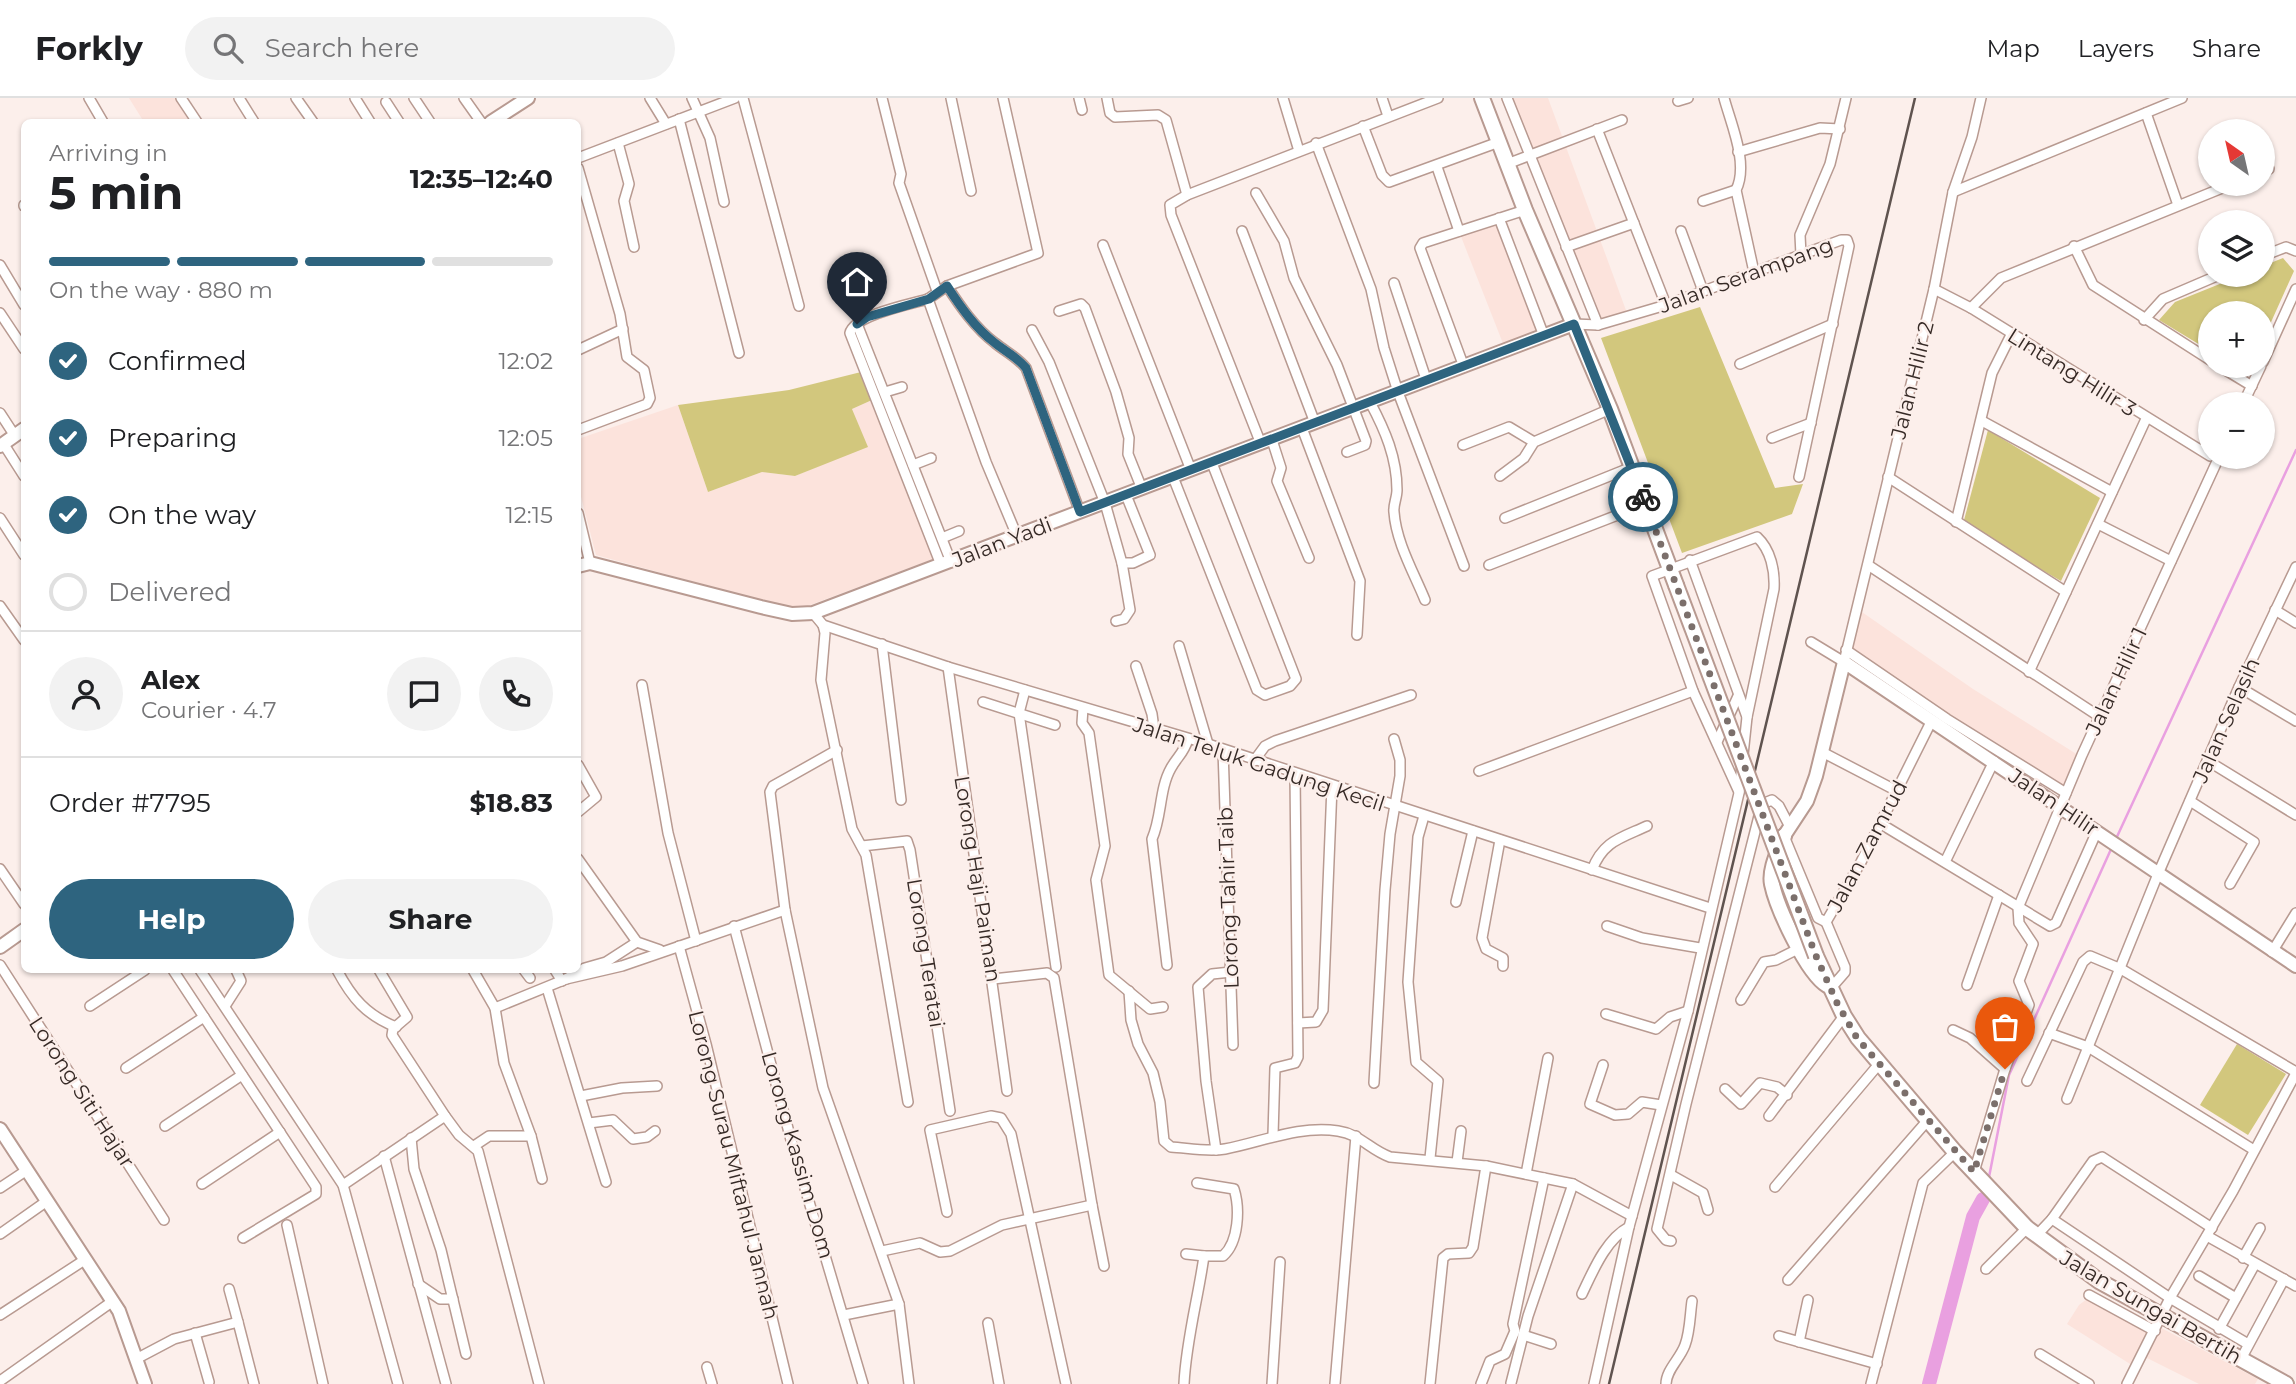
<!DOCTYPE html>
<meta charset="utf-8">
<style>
body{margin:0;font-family:Montserrat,sans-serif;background:#f2f2f2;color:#202124;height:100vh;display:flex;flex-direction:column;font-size:26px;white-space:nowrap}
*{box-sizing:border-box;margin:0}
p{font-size:23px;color:#757577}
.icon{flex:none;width:38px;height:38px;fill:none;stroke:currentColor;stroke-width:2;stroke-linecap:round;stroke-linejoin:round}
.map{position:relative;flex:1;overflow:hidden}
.details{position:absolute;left:21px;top:21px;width:560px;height:854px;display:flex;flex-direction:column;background:#fff;border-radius:10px;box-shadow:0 2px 5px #0004}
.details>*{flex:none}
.needle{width:46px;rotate:326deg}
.buttons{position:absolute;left:2198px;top:21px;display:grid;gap:14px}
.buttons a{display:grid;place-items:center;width:77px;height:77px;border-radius:50%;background:#fff;box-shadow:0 2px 5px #0004;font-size:35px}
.pin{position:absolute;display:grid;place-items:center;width:60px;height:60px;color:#fff;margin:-72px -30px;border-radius:50% 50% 50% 0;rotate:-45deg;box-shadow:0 0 7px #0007}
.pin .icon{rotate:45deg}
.courier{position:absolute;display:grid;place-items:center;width:70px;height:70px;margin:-35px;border:5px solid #2e647f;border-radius:50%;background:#fff;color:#222;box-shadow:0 2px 9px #0007}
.head em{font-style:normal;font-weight:700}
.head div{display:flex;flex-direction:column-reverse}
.head{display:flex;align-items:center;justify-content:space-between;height:119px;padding:0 28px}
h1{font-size:46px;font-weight:700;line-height:52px}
.bar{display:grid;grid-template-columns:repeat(4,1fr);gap:10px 7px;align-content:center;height:84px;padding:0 28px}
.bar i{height:9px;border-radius:5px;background:#e0e0e0}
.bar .active{background:#2e647f}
.bar p{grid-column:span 4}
.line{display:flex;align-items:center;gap:18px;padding:0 28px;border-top:2px solid #e0e0e0}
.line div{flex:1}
.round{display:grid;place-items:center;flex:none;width:74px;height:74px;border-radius:37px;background:#f2f2f2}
ol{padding:0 28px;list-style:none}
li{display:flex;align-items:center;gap:21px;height:77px}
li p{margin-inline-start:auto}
li .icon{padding:7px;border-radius:50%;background:#2e647f;color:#fff;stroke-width:4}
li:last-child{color:#757577}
li i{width:38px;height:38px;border:4px solid #e0e0e0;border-radius:50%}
.cta{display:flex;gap:14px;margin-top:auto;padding:14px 28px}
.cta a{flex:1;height:80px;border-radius:42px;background:#2e647f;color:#fff;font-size:28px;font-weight:700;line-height:80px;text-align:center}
.cta a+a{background:#f2f2f2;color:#202124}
header{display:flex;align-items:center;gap:42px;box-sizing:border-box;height:98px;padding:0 35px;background:#fff;border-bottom:2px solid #e0e0e0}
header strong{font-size:33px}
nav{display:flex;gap:38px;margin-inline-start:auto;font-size:24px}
.search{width:490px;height:63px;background:#f2f2f2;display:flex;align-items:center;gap:18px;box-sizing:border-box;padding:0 24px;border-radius:38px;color:#757577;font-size:26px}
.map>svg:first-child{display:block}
.built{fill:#fce3dc}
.green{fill:#d2c77d}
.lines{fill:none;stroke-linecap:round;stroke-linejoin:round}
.stream{stroke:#e9a0e0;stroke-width:2.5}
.river{stroke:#e9a0e0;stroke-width:14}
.street-casing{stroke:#b89a91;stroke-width:12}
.secondary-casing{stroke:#b89a91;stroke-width:16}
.primary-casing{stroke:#b89a91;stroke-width:18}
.street{stroke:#fff;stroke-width:9}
.secondary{stroke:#fff;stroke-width:12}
.primary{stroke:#fff;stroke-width:14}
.rail{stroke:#5f534f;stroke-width:2.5}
.primary-bridge-casing{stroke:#b89a91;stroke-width:18;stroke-linecap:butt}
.primary-bridge{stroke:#fff;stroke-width:14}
.done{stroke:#7b6f6b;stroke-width:7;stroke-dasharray:0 12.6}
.route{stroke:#2e647f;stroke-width:9}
.labels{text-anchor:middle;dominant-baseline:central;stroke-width:5;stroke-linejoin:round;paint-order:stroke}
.street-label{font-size:21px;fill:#362a26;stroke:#fcefeb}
</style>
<header>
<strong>Forkly</strong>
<div class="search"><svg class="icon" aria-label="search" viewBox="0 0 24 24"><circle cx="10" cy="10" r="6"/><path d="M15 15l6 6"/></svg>Search here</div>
<nav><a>Map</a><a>Layers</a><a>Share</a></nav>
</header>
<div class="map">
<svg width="2296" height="1286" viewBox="0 0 2296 1286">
<rect width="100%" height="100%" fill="#fcefeb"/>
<g class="built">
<polygon points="129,0 177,0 193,24 144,24"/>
<polygon points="1510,0 1548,0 1627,215 1599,223"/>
<polygon points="1497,124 1540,235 1504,248 1460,136"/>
<polygon points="872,302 933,461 797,512 596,457 578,387 578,341 678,307 708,394 762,374 795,378 867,348 852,311"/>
<polygon points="1859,512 1973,591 2078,657 2065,690 1945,616 1850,551"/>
<polygon points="2095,1195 2258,1281 2255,1286 2199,1286 2145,1259 2138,1271 2067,1226 2079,1207"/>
</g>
<g class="green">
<polygon points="2283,160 2294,173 2263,242 2263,215 2210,215 2210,253 2159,222 2175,204 2242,177 2263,177 2263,168"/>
<polygon points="1700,209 1775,390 1803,386 1792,416 1682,455 1601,240"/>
<polygon points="861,274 872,302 852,311 868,349 795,378 762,374 708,394 678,307 789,292"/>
<polygon points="1988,332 2100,400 2061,483 1963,426"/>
<polygon points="2237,946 2286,976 2248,1037 2200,1007"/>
</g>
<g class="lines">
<g class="stream">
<polyline points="2115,743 2296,352"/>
<polyline points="1989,1079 2009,977 2112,749"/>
</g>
<polyline class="river" points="1929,1286 1973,1119 1983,1101"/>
<g class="street-casing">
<g id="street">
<polyline points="89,0 103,24"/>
<polyline points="181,0 197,24"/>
<polyline points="239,0 254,24"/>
<polyline points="296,0 313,24"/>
<polyline points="355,0 370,24"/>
<polyline points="414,0 430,24"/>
<polyline points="464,0 481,24"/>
<polyline points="650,0 666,26"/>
<polyline points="692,0 710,40 724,104"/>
<polyline points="743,0 799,208"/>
<polyline points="882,0 901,76 899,85 937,193"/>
<polyline points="951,0 971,93"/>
<polyline points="1003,0 1038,155 947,188 928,201 986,364 1017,438"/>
<polyline points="1079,0 1082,12"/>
<polyline points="1107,0 1110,15 1115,19 1158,17 1166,22 1187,97"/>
<polyline points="1283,0 1299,53"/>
<polyline points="1382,0 1388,18"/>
<polyline points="1507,0 1598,227"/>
<path d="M1724,0c7,26 25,66 12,92l18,82"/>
<polyline points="1678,3 1688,0"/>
<polyline points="386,4 399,24"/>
<polyline points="2146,15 2178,107"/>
<polyline points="679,21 739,255"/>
<polyline points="1363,28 1382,77 1389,84 1499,44"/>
<polyline points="1597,31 1666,207"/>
<polyline points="618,45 629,86 624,103 634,149"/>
<polyline points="1316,45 1371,191 1384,250 1398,294 1464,468"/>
<polyline points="1738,54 1820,30 1840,31"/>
<polyline points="578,60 735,0"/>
<polyline points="1507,66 1622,22"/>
<polyline points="1437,69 1459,133"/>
<polyline points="578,70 620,216 627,259 644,272 650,300 647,306 578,332"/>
<polyline points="2263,73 2269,71"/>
<polyline points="1953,94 2182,0"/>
<polyline points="1256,95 1284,143 1294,180 1337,267 1366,343 1365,347 1347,354"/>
<polyline points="1703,103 1736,92"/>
<polyline points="24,107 24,108"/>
<polyline points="1499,120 1544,238"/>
<polyline points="1242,133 1315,325"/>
<polyline points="1681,133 1703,193"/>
<polyline points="1103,147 1191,372"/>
<polyline points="2074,148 2093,187 2210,262"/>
<polyline points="1566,149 1634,125"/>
<polyline points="1801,157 1800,137 1830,66 1846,0"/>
<polyline points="2263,158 2286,149 2296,153"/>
<polyline points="0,167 24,207"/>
<polyline points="1394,185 1426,281"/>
<path d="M947,188c13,20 28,42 48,57 11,9 21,13 31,25l54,144"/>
<polyline points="1934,191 1971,210 2210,358"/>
<path d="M928,201c-17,5 -74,16 -78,34l91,232"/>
<polyline points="1971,210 2001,180 2232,86"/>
<polyline points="1059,213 1081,206 1085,210 1116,294 1129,340 1128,356 1142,391"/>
<polyline points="0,215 24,251"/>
<polyline points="2144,222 2163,201 2219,177"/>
<polyline points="857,226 951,464"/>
<polyline points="1574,226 1598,227 1666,207 1841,142 1847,142 1849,148 1799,379"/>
<polyline points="1032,232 1049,264 1105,405 1122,465 1133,465 1150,457 1126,397"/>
<polyline points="578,252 623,231"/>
<polyline points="2263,264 2296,191"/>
<polyline points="1740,266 1833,226"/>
<polyline points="2219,268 2252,288"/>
<polyline points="1464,269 1420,150 1423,145 1525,112"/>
<polyline points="885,294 902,289"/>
<path d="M1370,304c15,28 27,56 27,88 0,8 -4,15 -3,22 2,30 20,61 31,88"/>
<polyline points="2243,306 2261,268"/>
<polyline points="0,315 15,338"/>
<polyline points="1982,323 2112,394"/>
<polyline points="1302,330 1360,483 1357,537"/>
<polyline points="1772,340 1811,325"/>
<polyline points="1272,342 1281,370 1277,383 1309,460"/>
<polyline points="3,345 24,378"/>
<polyline points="1261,346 1171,117 1170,107 1187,97 1438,0"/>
<polyline points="1463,347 1509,329 1534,344"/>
<polyline points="913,367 931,360"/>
<polyline points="1500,378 1524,360 1534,344 1610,311"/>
<polyline points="1173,379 1257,592 1265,597 1290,588 1296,581 1212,365"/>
<polyline points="1888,379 2066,494"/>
<polyline points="578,415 590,465"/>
<polyline points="0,420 24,457"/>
<polyline points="1505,420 1632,369"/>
<polyline points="1956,424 1992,275 2012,235"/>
<polyline points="2098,426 2171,463"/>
<polyline points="942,440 959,433"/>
<polyline points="1489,467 1646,406"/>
<polyline points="1868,467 2100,619"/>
<polyline points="0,508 24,542"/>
<polyline points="2275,512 2296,525"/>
<polyline points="813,515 823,527 948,569 1208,646 1710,810"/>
<polyline points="1116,523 1124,521 1130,512 1122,465"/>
<polyline points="823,527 825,535 821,582 852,731 866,757 908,1004"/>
<polyline points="1811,544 1844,564 1934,191 1953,94 1972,39 1981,0"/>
<polyline points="882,546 901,702"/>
<polyline points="1179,548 1208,646"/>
<polyline points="1846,552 1947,621 2066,695"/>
<polyline points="1136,568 1152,616 1154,631"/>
<polyline points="948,569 1007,993"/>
<polyline points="2029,574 2146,321"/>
<polyline points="642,587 668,735 696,843"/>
<polyline points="2239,589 2296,623"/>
<polyline points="1025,592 1019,615 1056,869"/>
<polyline points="983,604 1055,627"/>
<polyline points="1083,610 1082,625 1089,635 1105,748 1096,782 1109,877 1150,911 1163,909"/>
<polyline points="1717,644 1738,598"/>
<polyline points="837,652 773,688 770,694 785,812 823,990 899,1206 909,1286"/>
<polyline points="1223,652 1233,947"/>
<polyline points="1824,655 1897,693"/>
<polyline points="1254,663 1265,648 1275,643 1411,597"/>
<polyline points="2208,663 2296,717"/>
<polyline points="578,667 596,699 578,714"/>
<polyline points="1479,673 1693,593"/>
<path d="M1739,694l-46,-101 -41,-115 105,-39c14,13 18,34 17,52l-27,128"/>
<polyline points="2190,703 2254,744 2230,786"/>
<polyline points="1424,718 1418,739 1408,884 1416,964 1438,983 1430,1060"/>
<polyline points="1881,726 2050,828 2056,825 2097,733"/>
<polyline points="1784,738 1818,820 1826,824 1861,764 1932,622"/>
<polyline points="1500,742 1482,840 1486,851 1503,860 1503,868"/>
<polyline points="862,748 907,743 910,752 950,1013"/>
<polyline points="578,761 637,844 660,852"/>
<polyline points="1945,764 1994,663"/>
<polyline points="0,771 24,806"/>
<path d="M1592,772c11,-29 29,-32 55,-44"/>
<polyline points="1456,804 1473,733"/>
<polyline points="1826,824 1845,869 1845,874 1831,890"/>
<polyline points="734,828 794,1053 863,1286"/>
<polyline points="1607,828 1642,840 1700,850"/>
<polyline points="679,848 706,946 788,1286"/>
<polyline points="2272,854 2296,815"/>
<polyline points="0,867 164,1122"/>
<path d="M1167,867l-15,-126c10,-22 7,-50 19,-71 6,-11 13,-15 17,-29"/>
<polyline points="173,872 316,1089 316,1096 243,1140"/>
<polyline points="200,872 343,1087 398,1286"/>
<path d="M337,872c15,28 29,45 59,57"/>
<polyline points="379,872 407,919 393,931 392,937 445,1018 459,1037 478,1053 539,1286"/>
<polyline points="473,872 495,910 504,965 531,1038 542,1081"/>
<polyline points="524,872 530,880"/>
<polyline points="555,872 562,883"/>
<polyline points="566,881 585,870 606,864 637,844"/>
<polyline points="1967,887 1999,797"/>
<polyline points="547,890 606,1084"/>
<path d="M1129,893l2,29 7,24 15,29 7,29 4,39 7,6c17,1 37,5 54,2 37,-7 74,-24 113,-18 22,3 32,19 52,26l96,9 87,18 59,32"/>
<polyline points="1741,902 1764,864 1776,862 1800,850"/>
<polyline points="90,908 145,872"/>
<polyline points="225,908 241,883 236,872"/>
<polyline points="495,910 566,881 622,868 785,812"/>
<polyline points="1606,916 1656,931 1670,919 1688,913"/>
<polyline points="1298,925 1316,924 1323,912 1332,688"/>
<polyline points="1953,932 1970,940 2005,971"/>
<polyline points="2049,935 2088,949 2254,1052"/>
<polyline points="1603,967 1590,1006 1615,1017 1628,1016 1642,1004 1661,1007"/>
<polyline points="126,970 204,919"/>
<polyline points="2027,983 2083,864 2090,858 2121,871 2296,974"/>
<polyline points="1374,985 1385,792 1390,736 1400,678 1400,662 1394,641"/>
<polyline points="1725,991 1741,1006 1760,985 1777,989 1787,997"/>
<polyline points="581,998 622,990 657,988"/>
<polyline points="2067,1001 2158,776 2239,589 2296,469"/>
<polyline points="1769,1018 1844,918"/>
<polyline points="589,1025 613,1022 633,1041 647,1039 655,1033"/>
<polyline points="165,1028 242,977"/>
<polyline points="1273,1037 1275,970 1295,965 1298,959 1295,676"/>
<polyline points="411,1040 414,1071 441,1152 466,1256"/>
<polyline points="474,1048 489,1038 531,1038"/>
<polyline points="1216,1052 1206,983 1198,889 1212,876 1231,874"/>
<polyline points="384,1058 446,1286"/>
<polyline points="1457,1064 1461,1033"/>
<polyline points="1974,1074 2005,971 2029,907 2019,883 2033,846 2019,825 2018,810 2082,657 2219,359"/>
<polyline points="1526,1076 1548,960"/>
<polyline points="1671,1077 1703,1095 1708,1112"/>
<polyline points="202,1086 280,1034"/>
<polyline points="343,1087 445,1018"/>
<polyline points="1775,1089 1879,966"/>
<polyline points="0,1090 27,1072"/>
<polyline points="1092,1107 1104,1168"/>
<polyline points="947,1114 930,1032 991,1018 1001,1020 1011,1036 1066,1286"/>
<polyline points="2052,1121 2170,1200 2248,1246"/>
<polyline points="287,1127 323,1286"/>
<polyline points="0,1136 47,1103"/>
<polyline points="2036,1138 2052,1121 2093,1063 2102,1059 2212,1130"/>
<polyline points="2207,1138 2296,1188"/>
<polyline points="1671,1143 1666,1142 1657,1131 1686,1006 1762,706 1772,702 1779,708 1790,729"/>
<polyline points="882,1153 920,1145 940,1154 950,1153 1002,1127 1092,1107 1054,880 1047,875 993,881"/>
<polyline points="1186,1156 1204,1158"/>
<polyline points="2243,1160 2260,1130"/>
<polyline points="1986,1171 2027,1130"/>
<polyline points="2199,1178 2236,1200"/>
<polyline points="1788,1182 1928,1022"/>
<polyline points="418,1186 440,1201 453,1201"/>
<polyline points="229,1191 238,1224"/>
<path d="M1582,1196c11,-23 24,-55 47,-67"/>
<polyline points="2089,1197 2155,1233"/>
<polyline points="0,1217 86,1161"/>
<polyline points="844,1217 899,1206"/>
<polyline points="988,1225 999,1286"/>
<polyline points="2219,1231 2255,1166"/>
<polyline points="195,1235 209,1284"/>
<polyline points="1523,1237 1551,1246"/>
<polyline points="1779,1238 1877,1266"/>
<polyline points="1799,1244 1808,1202"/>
<polyline points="2040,1256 2089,1286"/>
<polyline points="138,1260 174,1241 238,1224 254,1286"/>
<polyline points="2241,1261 2284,1181"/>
<polyline points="707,1269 712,1286"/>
<polyline points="0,1283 113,1203"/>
<polyline points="1511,1285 1528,1218 1573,1086"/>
<path d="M1184,1286c2,-43 14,-85 20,-128h19c16,-14 17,-48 11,-67l-37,-6"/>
<polyline points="1272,1286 1280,1164"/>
<polyline points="1335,1286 1356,1038"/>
<polyline points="1430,1286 1443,1160 1448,1156 1469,1155 1473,1149 1486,1068"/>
<polyline points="1481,1286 1490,1263 1505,1256 1515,1233 1513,1226 1544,1080"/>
<polyline points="1594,1286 1629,1129 1688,913 1739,695 1747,619 1690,462"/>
<path d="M1666,1286c0,-14 14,-25 19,-39 5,-13 5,-30 7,-44"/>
<polyline points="1871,1286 1923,1085 1955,1054"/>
<polyline points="2127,1286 2170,1200 2233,1093 2296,975"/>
</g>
</g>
<g class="secondary-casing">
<g id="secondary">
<polyline points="491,24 528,0"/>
<polyline points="0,348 24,331"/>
<polyline points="578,468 590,465 761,509 792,516 813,515 1574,226"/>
<polyline points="1784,738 1807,703 1816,678 1844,564 2296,868"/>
<polyline points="0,849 24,832"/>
<polyline points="0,1031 119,1213 145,1286"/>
</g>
</g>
<g class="primary-casing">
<g id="primary">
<polyline points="1482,0 1525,112 1610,311 1676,487"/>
<path d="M1784,738c-5,14 -15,34 -12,48 5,24 35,89 55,101"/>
<polyline points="1816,858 1844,918 1858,940 1955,1054 2027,1130 2099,1183 2286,1286"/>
</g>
</g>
<use href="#street" class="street"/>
<use href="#secondary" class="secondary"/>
<use href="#primary" class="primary"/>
<polyline class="rail" points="1609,1286 1915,0"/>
<g class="primary-bridge-casing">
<polyline id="primary-bridge" points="1676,487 1816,858"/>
</g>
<use href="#primary-bridge" class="primary-bridge"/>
</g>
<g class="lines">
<polyline class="done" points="1643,399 1816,858 1837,905 1857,940 1974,1074 2005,971"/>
<path class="route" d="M857,226l10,-7 62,-18 18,-13c13,20 28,42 48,57 11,9 21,13 31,25l54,144 494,-188 69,173"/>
</g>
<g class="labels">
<g class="street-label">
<text transform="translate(1746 177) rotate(-20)">Jalan Serampang</text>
<text transform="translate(2072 274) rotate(32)">Lintang Hilir 3</text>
<text transform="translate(1912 282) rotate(-76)">Jalan Hilir 2</text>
<text transform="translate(1002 444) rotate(-21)">Jalan Yadi</text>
<text transform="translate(2116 583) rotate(-65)">Jalan Hilir 1</text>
<text transform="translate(2226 622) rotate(-66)">Jalan Selasih</text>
<text transform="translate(1259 666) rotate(18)">Jalan Teluk Gadung Kecil</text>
<text transform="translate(2054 704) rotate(34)">Jalan Hilir</text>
<text transform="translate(1867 748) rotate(-62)">Jalan Zamrud</text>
<text transform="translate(978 781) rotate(81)">Lorong Haji Paiman</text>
<text transform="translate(1228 800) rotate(-92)">Lorong Tahir Taib</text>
<text transform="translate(926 855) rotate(81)">Lorong Teratai</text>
<text transform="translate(82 994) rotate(57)">Lorong Siti Hajar</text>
<text transform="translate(798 1057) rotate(74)">Lorong Kassim Dom</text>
<text transform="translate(734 1067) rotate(76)">Lorong Surau Miftahul Jannah</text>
<text transform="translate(2151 1209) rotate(30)">Jalan Sungai Bertih</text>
</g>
</g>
</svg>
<div class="buttons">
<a><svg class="needle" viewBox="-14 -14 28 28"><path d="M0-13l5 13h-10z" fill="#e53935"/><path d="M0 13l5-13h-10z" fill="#757577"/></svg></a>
<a><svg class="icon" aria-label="layers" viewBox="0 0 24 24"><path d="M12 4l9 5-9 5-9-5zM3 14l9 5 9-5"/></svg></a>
<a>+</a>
<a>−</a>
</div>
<div class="pin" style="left:2005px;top:971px;background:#ea580c"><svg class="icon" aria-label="bag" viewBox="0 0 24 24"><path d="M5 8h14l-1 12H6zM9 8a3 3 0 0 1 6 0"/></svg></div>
<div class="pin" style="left:857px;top:226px;background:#1f2937"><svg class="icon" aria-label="home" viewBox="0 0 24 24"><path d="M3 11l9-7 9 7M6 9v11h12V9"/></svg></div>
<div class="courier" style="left:1643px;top:399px"><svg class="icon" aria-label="bike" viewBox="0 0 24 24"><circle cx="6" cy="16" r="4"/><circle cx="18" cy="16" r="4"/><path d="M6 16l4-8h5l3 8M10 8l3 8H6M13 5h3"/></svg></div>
<section class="details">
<div class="head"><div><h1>5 min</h1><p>Arriving in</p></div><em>12:35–12:40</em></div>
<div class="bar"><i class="active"></i><i class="active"></i><i class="active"></i><i></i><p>On the way · 880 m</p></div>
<ol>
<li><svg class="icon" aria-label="check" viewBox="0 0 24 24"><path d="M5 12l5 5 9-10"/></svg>Confirmed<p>12:02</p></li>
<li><svg class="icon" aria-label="check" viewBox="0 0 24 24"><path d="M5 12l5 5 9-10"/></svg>Preparing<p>12:05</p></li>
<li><svg class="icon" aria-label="check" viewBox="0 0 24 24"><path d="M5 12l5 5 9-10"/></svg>On the way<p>12:15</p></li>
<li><i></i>Delivered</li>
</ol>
<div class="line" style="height:126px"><a class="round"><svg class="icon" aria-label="person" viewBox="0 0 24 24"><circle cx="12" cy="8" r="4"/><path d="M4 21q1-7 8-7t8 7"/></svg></a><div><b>Alex</b><p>Courier · 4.7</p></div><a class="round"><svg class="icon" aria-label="chat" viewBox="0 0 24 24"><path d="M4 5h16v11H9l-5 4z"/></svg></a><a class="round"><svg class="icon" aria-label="phone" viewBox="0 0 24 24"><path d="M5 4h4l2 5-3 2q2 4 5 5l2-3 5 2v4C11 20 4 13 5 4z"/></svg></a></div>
<div class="line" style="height:91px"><div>Order #7795</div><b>$18.83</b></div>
<div class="cta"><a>Help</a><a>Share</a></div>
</section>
</div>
